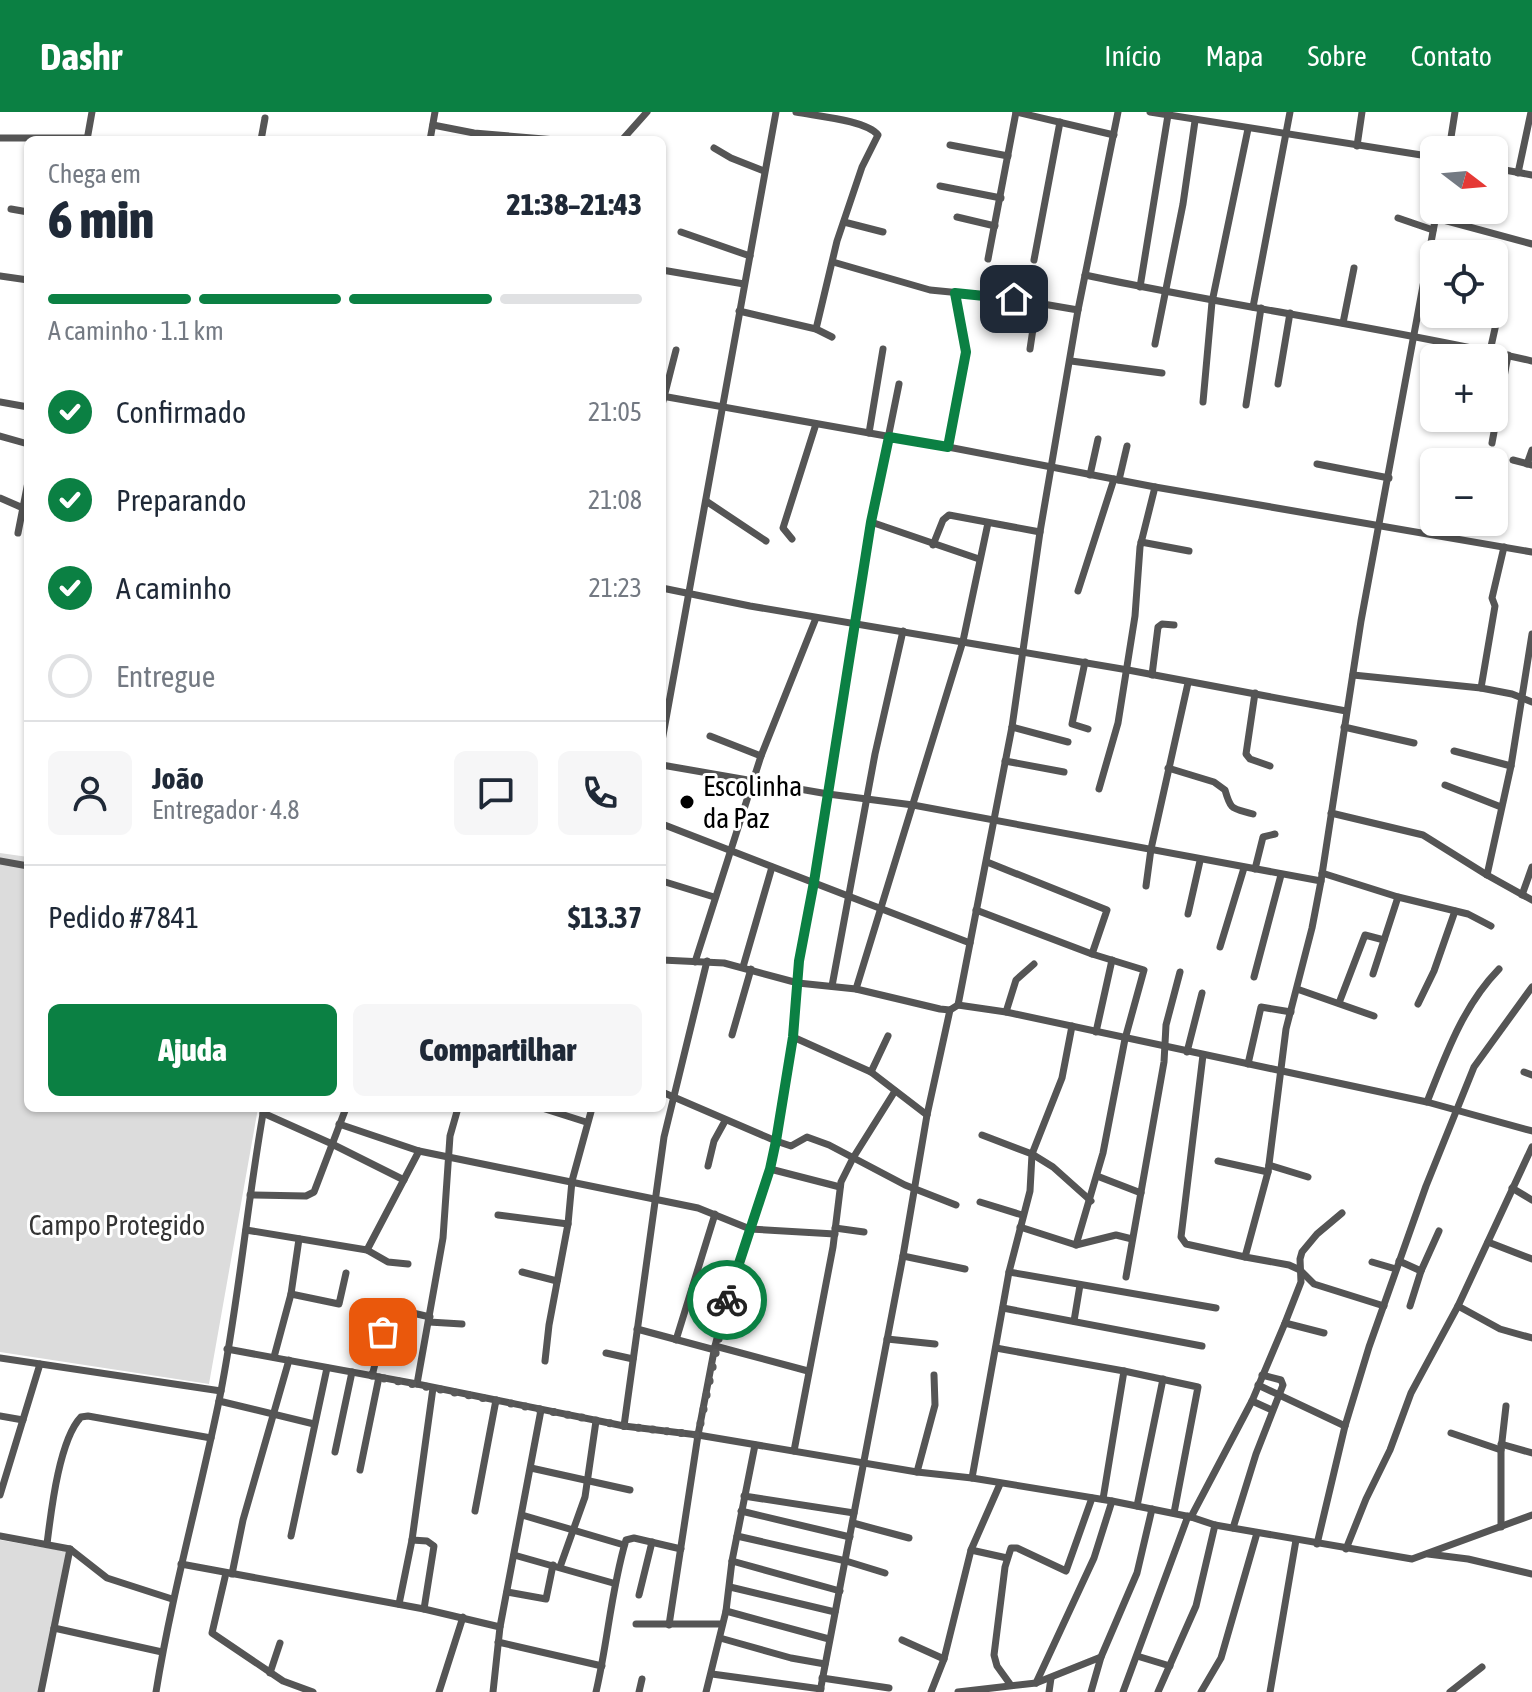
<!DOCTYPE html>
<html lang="pt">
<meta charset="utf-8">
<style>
body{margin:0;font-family:"Asap Condensed",sans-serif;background:#f6f6f7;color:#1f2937;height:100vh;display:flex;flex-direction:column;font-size:30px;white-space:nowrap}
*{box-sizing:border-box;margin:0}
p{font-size:26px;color:#747a83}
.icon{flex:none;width:44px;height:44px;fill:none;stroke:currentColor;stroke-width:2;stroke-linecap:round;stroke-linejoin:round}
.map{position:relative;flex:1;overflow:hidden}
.sheet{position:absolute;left:24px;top:24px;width:642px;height:976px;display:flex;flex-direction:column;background:#fff;border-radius:12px;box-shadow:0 2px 6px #0004}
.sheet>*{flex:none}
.needle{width:52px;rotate:106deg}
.buttons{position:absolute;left:1420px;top:24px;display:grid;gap:16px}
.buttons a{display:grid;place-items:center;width:88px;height:88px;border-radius:12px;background:#fff;box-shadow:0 2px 6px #0004;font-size:40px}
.pin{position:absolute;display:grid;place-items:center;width:68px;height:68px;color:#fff;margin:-34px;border-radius:16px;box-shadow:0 4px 12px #0006}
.courier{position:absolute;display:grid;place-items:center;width:80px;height:80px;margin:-40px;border:6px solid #0b8043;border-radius:50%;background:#fff;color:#222;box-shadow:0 2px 10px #0007}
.summary em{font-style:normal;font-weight:800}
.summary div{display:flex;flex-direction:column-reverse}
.summary{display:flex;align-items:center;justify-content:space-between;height:136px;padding:0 24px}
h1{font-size:52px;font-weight:800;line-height:60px}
.bar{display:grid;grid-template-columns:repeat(4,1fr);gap:12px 8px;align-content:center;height:96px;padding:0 24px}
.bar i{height:10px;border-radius:6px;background:#e0e1e3}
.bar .on{background:#0b8043}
.bar p{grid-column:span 4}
.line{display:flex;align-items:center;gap:20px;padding:0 24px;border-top:2px solid #e0e1e3}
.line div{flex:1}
.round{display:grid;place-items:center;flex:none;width:84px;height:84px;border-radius:12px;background:#f6f6f7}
ol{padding:0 24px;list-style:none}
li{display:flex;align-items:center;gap:24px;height:88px}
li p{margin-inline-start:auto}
li .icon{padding:8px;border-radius:50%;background:#0b8043;color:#fff;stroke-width:4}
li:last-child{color:#747a83}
li i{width:44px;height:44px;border:4px solid #e0e1e3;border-radius:50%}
.cta{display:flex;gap:16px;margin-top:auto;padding:16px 24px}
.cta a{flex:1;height:92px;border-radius:12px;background:#0b8043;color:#fff;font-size:32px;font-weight:800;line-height:92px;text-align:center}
.cta a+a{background:#f6f6f7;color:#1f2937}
header{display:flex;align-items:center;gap:48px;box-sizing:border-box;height:112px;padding:0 40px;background:#0b8043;color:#fff}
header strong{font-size:38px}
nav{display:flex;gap:44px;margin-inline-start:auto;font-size:28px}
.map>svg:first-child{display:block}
.green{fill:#dcdcdc}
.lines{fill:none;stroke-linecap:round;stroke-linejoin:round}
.minor{stroke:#555;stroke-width:7}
.done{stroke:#595959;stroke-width:8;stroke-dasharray:0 14.4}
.route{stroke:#0b8043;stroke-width:10}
.poi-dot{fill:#000;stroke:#fff;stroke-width:3}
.labels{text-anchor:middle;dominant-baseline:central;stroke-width:6;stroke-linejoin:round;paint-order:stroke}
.poi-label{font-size:28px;fill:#000;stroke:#fff;text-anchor:start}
.park-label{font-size:28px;fill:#333;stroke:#fff}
</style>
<header>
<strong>Dashr</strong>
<nav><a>Início</a><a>Mapa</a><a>Sobre</a><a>Contato</a></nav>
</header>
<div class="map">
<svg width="1532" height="1580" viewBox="0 0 1532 1580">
<rect width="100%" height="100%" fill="#fff"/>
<g class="green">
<polygon points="0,741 28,745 28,996 258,996 209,1272 0,1240"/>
<polygon points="0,1428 70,1440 44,1580 0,1580"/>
</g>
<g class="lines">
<g class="minor">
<path d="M796,0c20,4 70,8 82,23l-16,32 -25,74 -21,88"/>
<polyline points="1016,0 1114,23"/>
<polyline points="1150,0 1434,45"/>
<polyline points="433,13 474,21 556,28"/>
<polyline points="0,26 88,26"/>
<polyline points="87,28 92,0"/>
<polyline points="261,28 265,6"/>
<polyline points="430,28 435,0"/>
<polyline points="622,28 647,0"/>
<polyline points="950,33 1008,44"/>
<polyline points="1357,34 1362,0"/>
<polyline points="714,36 731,46 764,59"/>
<polyline points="1449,38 1455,0"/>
<polyline points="1494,56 1532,63"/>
<polyline points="1518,61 1531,0"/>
<polyline points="940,74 1001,86"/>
<polyline points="11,97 28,100"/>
<polyline points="957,105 995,114"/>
<polyline points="1398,106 1433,118"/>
<polyline points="1436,106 1532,132"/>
<polyline points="844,110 883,120"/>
<polyline points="681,120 750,144"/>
<polyline points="988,147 1016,0"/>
<polyline points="1034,148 1060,10"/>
<polyline points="833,150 930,178 1002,185 1078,198"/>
<polyline points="662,158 744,172"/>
<path d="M1085,163c149,32 299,52 447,86"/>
<polyline points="0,164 28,168"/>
<polyline points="1140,175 1168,3"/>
<polyline points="1253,195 1290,0"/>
<polyline points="739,199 816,217 832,225"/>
<polyline points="1343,211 1354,156"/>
<polyline points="1155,232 1183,92 1195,9"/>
<polyline points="1030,237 1037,190"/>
<polyline points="1490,239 1500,194"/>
<polyline points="1071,249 1162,261"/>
<polyline points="1278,272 1290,201"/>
<polyline points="662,284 948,335 1155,375 1532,440"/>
<polyline points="0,290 28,295"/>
<polyline points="1203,290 1212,190 1248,17"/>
<polyline points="662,293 676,238"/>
<polyline points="1246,293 1261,196"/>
<polyline points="869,321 883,237"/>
<polyline points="0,324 28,332"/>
<polyline points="1492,331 1508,243"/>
<polyline points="948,335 966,240 955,181"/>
<polyline points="1513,348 1532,353"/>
<polyline points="1317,352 1389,366"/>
<polyline points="1527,352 1532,338"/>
<polyline points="1090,363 1098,327"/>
<polyline points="1119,368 1127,334"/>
<polyline points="0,386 23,396"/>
<polyline points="706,389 766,429"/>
<polyline points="871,410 979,447"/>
<polyline points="18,421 28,370"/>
<polyline points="792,427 783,416 816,312"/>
<polyline points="1141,430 1189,439"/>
<polyline points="933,433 943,408 949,403 1040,420"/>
<polyline points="662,476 750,494 1128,558 1346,599"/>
<polyline points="1078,479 1114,367"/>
<polyline points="1085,550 1072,612 1088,617"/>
<polyline points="1152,563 1158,515 1162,512 1174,513"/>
<polyline points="1353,563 1481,576 1512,582 1532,590"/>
<polyline points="1481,576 1495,494 1492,486 1504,435"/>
<polyline points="1255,581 1246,642 1250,647 1270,654"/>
<polyline points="1012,615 1068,630"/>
<polyline points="1344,615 1414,631"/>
<polyline points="710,624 761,644"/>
<polyline points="662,629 776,0"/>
<polyline points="1454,639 1511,654"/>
<polyline points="1005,649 1064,660"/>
<polyline points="662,653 828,682 913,693 1321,769"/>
<path d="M1168,656l46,14 11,8c6,21 7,18 28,24"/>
<polyline points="1445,673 1501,695"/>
<polyline points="1099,677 1118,611 1135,504 1140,435 1155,375"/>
<polyline points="1331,701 1423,723 1487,763 1532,788"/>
<polyline points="662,712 970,831"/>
<polyline points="0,749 28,754"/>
<polyline points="987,750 1107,798 1092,842"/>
<polyline points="1255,757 1263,725 1275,722"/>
<polyline points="1322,761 1398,785 1468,802 1491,814"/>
<polyline points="1487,763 1511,654 1532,522"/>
<polyline points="662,769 714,785"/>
<polyline points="1146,774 1151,737 1188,571"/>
<polyline points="1522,783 1532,755"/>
<polyline points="976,798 1092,842 1144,858 1125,927 1103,1041 1076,1133 1020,1115"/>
<polyline points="1188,802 1200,749"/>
<polyline points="1220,835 1244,756"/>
<polyline points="662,848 724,851 798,871 856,877 940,897 950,898 958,893 1006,900 1427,990 1532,1019"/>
<polyline points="695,850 761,644 816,506"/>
<polyline points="743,855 772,755"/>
<polyline points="1373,862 1398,785"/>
<polyline points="1254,865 1281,763"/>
<polyline points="832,874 875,642 903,519"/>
<polyline points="856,877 963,529 988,411"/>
<polyline points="1297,877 1374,904"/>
<polyline points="1339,891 1365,823 1384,828"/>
<polyline points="1418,892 1434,859 1455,799"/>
<polyline points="958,893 1012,615 1040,420 1078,198 1118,0"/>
<polyline points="1006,900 1016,868 1034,852"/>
<polyline points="1096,920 1112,848"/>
<polyline points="732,923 751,857"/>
<polyline points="793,925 871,960 927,1003"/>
<polyline points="1187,940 1202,881"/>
<polyline points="1203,943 1181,1125 1186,1132 1245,1145 1268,1060 1286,917 1312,816 1321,769 1361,509 1437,98"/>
<polyline points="1248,952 1261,895 1291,900"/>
<polyline points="871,960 888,924"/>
<polyline points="1524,960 1532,963"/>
<polyline points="662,980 776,1029 791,1034 807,1025 829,1033 905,1073 956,1093"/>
<path d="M1427,990c19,-48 36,-96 72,-133"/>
<polyline points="542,996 586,1010"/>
<polyline points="263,1001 330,1031 404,1068"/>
<polyline points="339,1012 419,1039 698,1096 750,1117 835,1122"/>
<polyline points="982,1023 1032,1042 1053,1055 1091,1089"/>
<polyline points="1218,1049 1268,1060"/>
<polyline points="1269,1053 1308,1065"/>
<polyline points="708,1054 714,1029 725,1009"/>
<polyline points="770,1057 840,1075"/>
<polyline points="1097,1064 1141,1081"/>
<polyline points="1512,1076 1532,1088"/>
<polyline points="250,1083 306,1084 314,1080 346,996"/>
<polyline points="980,1090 1022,1103"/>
<polyline points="498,1103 568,1112"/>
<polyline points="835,1116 864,1120"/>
<polyline points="246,1118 367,1138 388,1150 408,1152"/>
<polyline points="1488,1130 1532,1147"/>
<polyline points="1076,1133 1116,1123 1132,1127"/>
<polyline points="367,1138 419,1039"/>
<polyline points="903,1144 965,1157"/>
<polyline points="1245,1145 1289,1153 1300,1158 1314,1172 1384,1194"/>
<polyline points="1399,1149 1421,1159"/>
<polyline points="1372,1150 1396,1157"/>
<polyline points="522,1160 557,1169"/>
<polyline points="1009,1160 1216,1196"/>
<polyline points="1126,1165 1164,950 1166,913 1180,860"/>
<polyline points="291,1182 339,1192 346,1161"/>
<polyline points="374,1192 430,1205"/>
<polyline points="1410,1194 1421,1159 1439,1119"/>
<polyline points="1458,1194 1500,1217 1532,1226"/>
<polyline points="1003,1196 1202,1234"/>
<polyline points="1074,1209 1080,1173"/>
<polyline points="429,1210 462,1212"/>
<polyline points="1285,1211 1324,1221"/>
<polyline points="637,1217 715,1238"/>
<polyline points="887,1227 935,1232"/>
<polyline points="676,1228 715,1102"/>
<polyline points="715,1234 808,1259"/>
<polyline points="996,1236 1124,1259 1198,1275 1174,1401"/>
<polyline points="227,1237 417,1272 624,1314 698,1323 917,1360 972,1366 1112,1389 1191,1405 1215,1413 1412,1447 1532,1403"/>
<polyline points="606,1241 633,1247"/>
<polyline points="274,1245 291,1182 299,1127"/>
<polyline points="0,1246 221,1279"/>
<polyline points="545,1249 549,1213 568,1112 572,1069 592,996"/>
<polyline points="372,1264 383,1220"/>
<polyline points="417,1272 443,1126 450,1024 458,996"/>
<polyline points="1258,1273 1345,1314"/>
<polyline points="219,1289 314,1312"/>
<polyline points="1252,1289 1272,1298"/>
<polyline points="0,1304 23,1308"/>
<polyline points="624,1314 664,1025 707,849"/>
<polyline points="1451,1321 1501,1338"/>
<polyline points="1501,1332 1532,1341"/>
<polyline points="794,1339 833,1135 841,1070 853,1046 895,979"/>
<polyline points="335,1340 352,1260"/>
<polyline points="531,1356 630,1378"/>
<polyline points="360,1358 379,1265"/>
<polyline points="917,1360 935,1293 934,1263"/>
<polyline points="972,1366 1009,1160 1030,1079 1032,1042 1062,966 1072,914"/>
<polyline points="0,1383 40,1252"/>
<polyline points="744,1384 854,1401"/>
<polyline points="1103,1387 1124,1259"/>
<polyline points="1137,1394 1163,1267"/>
<polyline points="475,1399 496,1288"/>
<polyline points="741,1399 850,1425"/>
<polyline points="522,1403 624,1433"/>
<polyline points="1191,1405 1252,1289 1285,1211 1301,1170 1300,1147 1302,1140 1317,1122 1342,1101"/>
<polyline points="853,1411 909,1426"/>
<polyline points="1501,1415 1501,1338 1506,1294"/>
<polyline points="1233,1416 1256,1342 1283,1273 1281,1268 1262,1263"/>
<polyline points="0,1424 70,1437 107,1466 172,1487"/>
<polyline points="291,1424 327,1256"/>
<polyline points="737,1424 846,1449 885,1461"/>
<polyline points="412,1428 427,1429 434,1434 424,1497"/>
<path d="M47,1432c4,-32 12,-104 34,-127l7,-1 123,22"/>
<polyline points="1317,1432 1345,1314 1369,1235 1426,1074 1474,955 1532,875"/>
<polyline points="1346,1437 1366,1387 1390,1338 1411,1281 1458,1194 1532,1035"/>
<polyline points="971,1438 1007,1446"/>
<polyline points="1428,1442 1468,1447 1532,1462"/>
<polyline points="514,1443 613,1471"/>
<polyline points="732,1449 840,1479"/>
<polyline points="181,1452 424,1497 500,1515"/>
<polyline points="560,1455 585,1385 596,1309"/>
<polyline points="226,1461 212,1521 283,1569 313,1580"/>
<polyline points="232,1462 243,1408 289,1248"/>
<polyline points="730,1475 835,1500"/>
<polyline points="507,1480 546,1487 553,1453"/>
<polyline points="639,1483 652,1430"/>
<polyline points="399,1492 412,1428 433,1276"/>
<polyline points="726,1499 829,1527"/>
<polyline points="636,1512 722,1512"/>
<polyline points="669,1513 698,1323 715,1234 731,1173 770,1057 776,1029 793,925 799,849 814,770 871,410 899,272"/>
<polyline points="54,1516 162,1540"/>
<polyline points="720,1526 791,1546 825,1552"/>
<polyline points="902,1528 944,1547"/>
<polyline points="498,1530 602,1554"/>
<polyline points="1137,1544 1170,1554"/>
<polyline points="270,1561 280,1531"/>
<polyline points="712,1562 821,1577"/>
<polyline points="822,1566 889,1576"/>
<polyline points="1036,1571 1094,1446 1112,1389"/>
<polyline points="1010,1572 997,1554 994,1543 1005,1455 1011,1436 1017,1436 1066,1459 1092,1386"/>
<polyline points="41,1580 70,1437"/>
<path d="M156,1580c16,-100 44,-197 64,-296 19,-96 27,-193 44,-288"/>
<polyline points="439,1580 463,1505"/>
<polyline points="493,1580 500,1515 541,1298"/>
<path d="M596,1580c12,-51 15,-102 30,-152l8,-2 47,11"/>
<polyline points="639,1580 642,1567"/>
<polyline points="706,1580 726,1499 732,1449 755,1333"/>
<polyline points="820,1580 903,1144 927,1003 950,898"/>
<polyline points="931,1580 944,1547 971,1438 1000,1372"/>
<polyline points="958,1580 1036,1571 1101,1545 1137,1461 1152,1397"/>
<polyline points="1049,1580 1051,1566"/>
<polyline points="1091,1580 1101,1545"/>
<polyline points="1123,1580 1188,1404"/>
<polyline points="1158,1580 1196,1494 1215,1413"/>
<polyline points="1201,1580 1221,1546 1257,1421"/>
<polyline points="1270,1580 1296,1428"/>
<polyline points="1450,1580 1482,1555"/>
</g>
</g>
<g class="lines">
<polyline class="done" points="383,1220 372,1264 624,1314 698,1323 727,1188"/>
<polyline class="route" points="727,1188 770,1057 776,1029 793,925 799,849 814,770 871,410 889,325 948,335 966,240 955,181 1014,187"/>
</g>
<circle class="poi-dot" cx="687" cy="690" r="8"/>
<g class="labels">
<g class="poi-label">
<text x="703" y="674">Escolinha<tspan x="703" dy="32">da Paz</tspan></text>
</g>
<g class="park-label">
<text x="117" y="1113">Campo Protegido</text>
</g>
</g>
</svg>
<div class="buttons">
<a><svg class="needle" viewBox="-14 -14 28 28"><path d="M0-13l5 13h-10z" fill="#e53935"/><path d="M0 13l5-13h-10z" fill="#747a83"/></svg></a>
<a><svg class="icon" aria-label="locate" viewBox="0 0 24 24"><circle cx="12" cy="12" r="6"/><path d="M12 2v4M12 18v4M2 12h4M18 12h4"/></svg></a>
<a>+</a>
<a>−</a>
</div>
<div class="pin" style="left:383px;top:1220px;background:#ea580c"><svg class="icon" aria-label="bag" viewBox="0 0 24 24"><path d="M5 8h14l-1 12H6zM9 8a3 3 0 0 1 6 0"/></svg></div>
<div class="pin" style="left:1014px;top:187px;background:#1f2937"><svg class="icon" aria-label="home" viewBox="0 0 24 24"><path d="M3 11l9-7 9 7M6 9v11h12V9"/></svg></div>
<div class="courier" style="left:727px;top:1188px"><svg class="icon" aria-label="bike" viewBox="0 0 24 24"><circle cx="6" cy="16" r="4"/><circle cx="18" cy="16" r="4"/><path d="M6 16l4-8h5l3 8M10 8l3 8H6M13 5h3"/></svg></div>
<section class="sheet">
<div class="summary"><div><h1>6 min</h1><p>Chega em</p></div><em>21:38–21:43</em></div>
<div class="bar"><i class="on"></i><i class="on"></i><i class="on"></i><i></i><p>A caminho · 1.1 km</p></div>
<ol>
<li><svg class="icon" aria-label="check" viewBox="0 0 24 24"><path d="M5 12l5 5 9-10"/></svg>Confirmado<p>21:05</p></li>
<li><svg class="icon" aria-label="check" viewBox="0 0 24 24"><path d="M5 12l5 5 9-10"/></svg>Preparando<p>21:08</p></li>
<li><svg class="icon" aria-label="check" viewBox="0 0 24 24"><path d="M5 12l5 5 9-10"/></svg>A caminho<p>21:23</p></li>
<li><i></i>Entregue</li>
</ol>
<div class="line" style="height:144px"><a class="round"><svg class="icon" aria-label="person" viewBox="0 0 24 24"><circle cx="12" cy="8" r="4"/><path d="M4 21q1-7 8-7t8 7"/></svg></a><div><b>João</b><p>Entregador · 4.8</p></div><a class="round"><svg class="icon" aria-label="chat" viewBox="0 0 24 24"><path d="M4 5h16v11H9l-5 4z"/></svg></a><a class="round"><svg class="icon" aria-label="phone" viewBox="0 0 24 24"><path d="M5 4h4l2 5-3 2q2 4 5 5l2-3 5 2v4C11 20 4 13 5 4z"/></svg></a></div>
<div class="line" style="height:104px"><div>Pedido #7841</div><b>$13.37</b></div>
<div class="cta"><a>Ajuda</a><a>Compartilhar</a></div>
</section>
</div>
